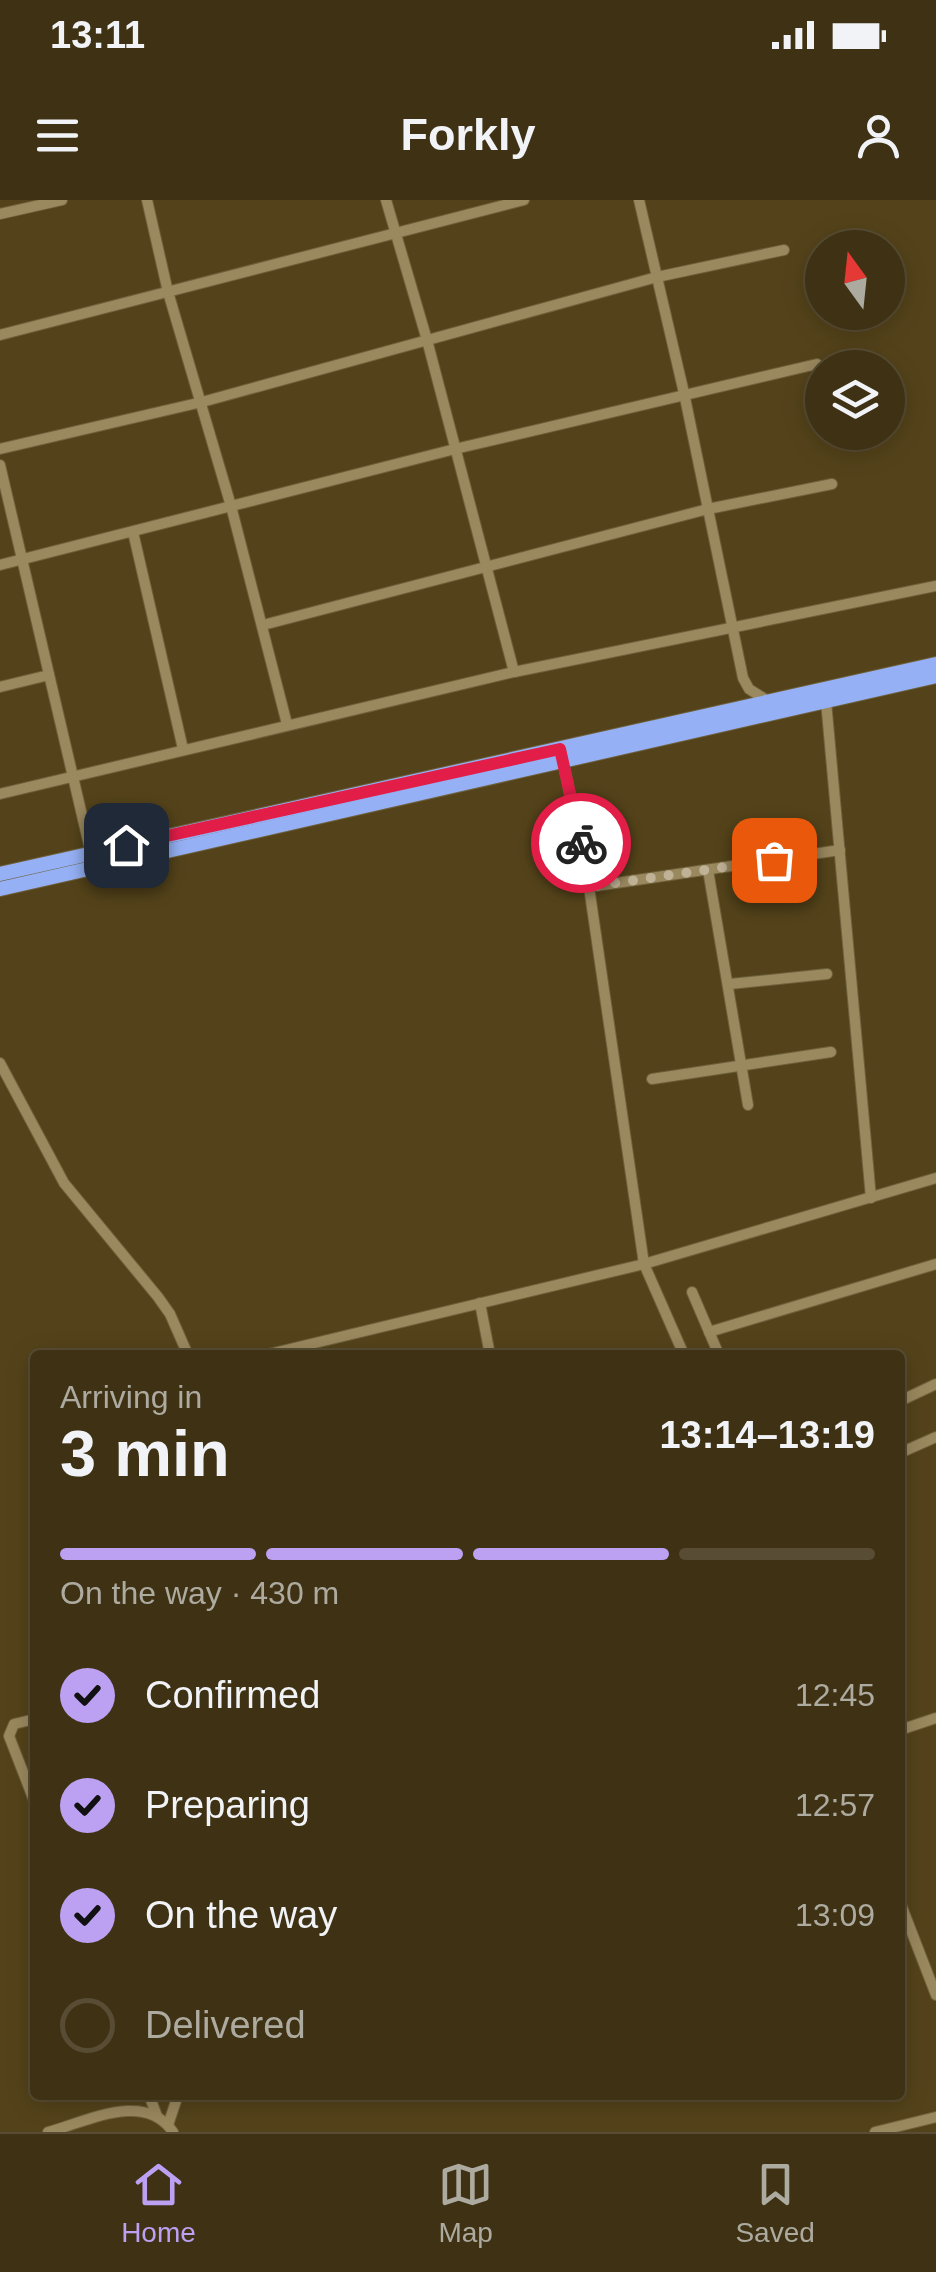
<!DOCTYPE html>
<meta charset="utf-8">
<style>
body{margin:0;font-family:Arial,sans-serif;background:#4a3e22;color:#f1f3f6;height:100vh;display:flex;flex-direction:column;font-size:38px;white-space:nowrap}
*{box-sizing:border-box;margin:0}
p{font-size:32px;color:#adaaa0}
.icon{flex:none;width:55px;height:55px;fill:none;stroke:currentColor;stroke-width:2;stroke-linecap:round;stroke-linejoin:round}
.map{position:relative;flex:1;overflow:hidden}
.sheet{position:absolute;left:30px;top:1150px;width:875px;height:750px;display:flex;flex-direction:column;background:#3f3214;border-radius:10px;box-shadow:0 5px 25px #0003,0 0 0 2px #584d34}
.sheet>*{flex:none}
.needle{width:65px;rotate:345deg}
.buttons{position:absolute;left:805px;top:30px;display:grid;gap:20px}
.buttons a{display:grid;place-items:center;width:100px;height:100px;border-radius:50%;background:#3f3214;box-shadow:0 5px 25px #0003,0 0 0 2px #584d34;font-size:50px}
.pin{position:absolute;display:grid;place-items:center;width:85px;height:85px;color:#fff;margin:-42px;border-radius:20px;box-shadow:0 5px 15px #0006}
.courier{position:absolute;display:grid;place-items:center;width:100px;height:100px;margin:-50px;border:8px solid #e11d48;border-radius:50%;background:#fff;color:#222;box-shadow:0 2px 12px #0007}
.headline em{font-style:normal;font-weight:700}
.headline div{display:flex;flex-direction:column-reverse}
.headline{display:flex;align-items:center;justify-content:space-between;height:170px;padding:0 30px}
h1{font-size:65px;font-weight:700;line-height:75px}
.bar{display:grid;grid-template-columns:repeat(4,1fr);gap:15px 10px;align-content:center;height:120px;padding:0 30px}
.bar i{height:12px;border-radius:8px;background:#584d34}
.bar .on{background:#bca0f2}
.bar p{grid-column:span 4}
ol{padding:0 30px;list-style:none}
li{display:flex;align-items:center;gap:30px;height:110px}
li p{margin-inline-start:auto}
li .icon{padding:10px;border-radius:50%;background:#bca0f2;color:#111;stroke-width:4}
li:last-child{color:#adaaa0}
li i{width:55px;height:55px;border:5px solid #584d34;border-radius:50%}
.status{display:flex;justify-content:space-between;align-items:center;height:70px;padding:0 50px;background:#3f3214;direction:ltr}
.status svg{height:28px;fill:currentColor}
header{display:flex;justify-content:space-between;align-items:center;height:130px;padding:0 30px;background:#3f3214;font-size:45px;font-weight:700}
.menu{display:flex;justify-content:space-around;align-items:center;height:140px;border-top:2px solid #584d34;background:#3f3214;font-size:28px;color:#adaaa0}
.menu a{display:grid;justify-items:center;gap:5px}
.menu .on{color:#bca0f2}
.map>svg:first-child{display:block}
.lines{fill:none;stroke-linecap:round;stroke-linejoin:round}
.minor-casing{stroke:#6e603c;stroke-width:12}
.highway-casing{stroke:#6e603c;stroke-width:16}
.minor{stroke:#9a885e;stroke-width:10}
.highway{stroke:#95b0f5;stroke-width:14}
.done{stroke:#bfb296;stroke-width:10;stroke-dasharray:0 18}
.route{stroke:#e11d48;stroke-width:12}
</style>
<div class="status"><b>13:11</b><svg viewBox="0 0 49 12"><path d="M0 12V9h3v3zM5 12V6h3v6zM10 12V3h3v9zM15 12V0h3v12zM26 1h20v11H26zM47 4h2v5h-2z"/></svg></div>
<header><svg class="icon" aria-label="menu" viewBox="0 0 24 24"><path d="M4 6h16M4 12h16M4 18h16"/></svg>Forkly<svg class="icon" aria-label="person" viewBox="0 0 24 24"><circle cx="12" cy="8" r="4"/><path d="M4 21q1-7 8-7t8 7"/></svg></header>
<div class="map">
<svg width="936" height="1932" viewBox="0 0 936 1932">
<rect width="100%" height="100%" fill="#54431a"/>
<g class="lines">
<g class="minor-casing">
<g id="minor">
<polyline points="147,0 168,92 231,306 287,524"/>
<polyline points="386,0 427,140 514,472"/>
<polyline points="639,0 684,193 743,478 749,489 768,501"/>
<polyline points="0,14 62,0"/>
<polyline points="0,135 524,0"/>
<polyline points="0,249 202,202 657,77 784,50"/>
<polyline points="0,265 92,658"/>
<polyline points="133,332 183,549"/>
<polyline points="0,365 455,249 817,164"/>
<polyline points="263,425 708,309 832,284"/>
<polyline points="0,487 49,475"/>
<polyline points="826,501 871,998"/>
<polyline points="562,556 589,687 644,1064 684,1155"/>
<polyline points="0,594 514,472 936,386"/>
<polyline points="708,670 748,905"/>
<polyline points="589,687 840,650"/>
<polyline points="730,784 827,774"/>
<polyline points="0,863 64,983 158,1097 170,1114 188,1155"/>
<polyline points="652,879 831,852"/>
<polyline points="692,1092 719,1155"/>
<polyline points="480,1103 490,1155"/>
<polyline points="709,1132 936,1064"/>
<polyline points="265,1155 644,1064 936,978"/>
<polyline points="900,1201 936,1184"/>
<polyline points="900,1253 936,1237"/>
<polyline points="35,1519 14,1524 9,1536 35,1603"/>
<polyline points="900,1530 936,1518"/>
<polyline points="900,1702 936,1795"/>
<polyline points="149,1895 157,1916"/>
<polyline points="168,1925 178,1895"/>
<path d="M48,1932c38,-10 97,-42 125,0"/>
<polyline points="875,1932 936,1917"/>
</g>
</g>
<g class="highway-casing">
<g id="highway">
<polyline points="0,674 936,464"/>
<polyline points="0,689 936,476"/>
</g>
</g>
<use href="#minor" class="minor"/>
<use href="#highway" class="highway"/>
</g>
<g class="lines">
<polyline class="done" points="581,643 588,687 774,660"/>
<polyline class="route" points="126,645 560,549 581,643"/>
</g>
</svg>
<div class="buttons">
<a><svg class="needle" viewBox="-14 -14 28 28"><path d="M0-13l5 13h-10z" fill="#e53935"/><path d="M0 13l5-13h-10z" fill="#adaaa0"/></svg></a>
<a><svg class="icon" aria-label="layers" viewBox="0 0 24 24"><path d="M12 4l9 5-9 5-9-5zM3 14l9 5 9-5"/></svg></a>
</div>
<div class="pin" style="left:774px;top:660px;background:#ea580c"><svg class="icon" aria-label="bag" viewBox="0 0 24 24"><path d="M5 8h14l-1 12H6zM9 8a3 3 0 0 1 6 0"/></svg></div>
<div class="pin" style="left:126px;top:645px;background:#1f2937"><svg class="icon" aria-label="home" viewBox="0 0 24 24"><path d="M3 11l9-7 9 7M6 9v11h12V9"/></svg></div>
<div class="courier" style="left:581px;top:643px"><svg class="icon" aria-label="bike" viewBox="0 0 24 24"><circle cx="6" cy="16" r="4"/><circle cx="18" cy="16" r="4"/><path d="M6 16l4-8h5l3 8M10 8l3 8H6M13 5h3"/></svg></div>
<section class="sheet">
<div class="headline"><div><h1>3 min</h1><p>Arriving in</p></div><em>13:14–13:19</em></div>
<div class="bar"><i class="on"></i><i class="on"></i><i class="on"></i><i></i><p>On the way · 430 m</p></div>
<ol>
<li><svg class="icon" aria-label="check" viewBox="0 0 24 24"><path d="M5 12l5 5 9-10"/></svg>Confirmed<p>12:45</p></li>
<li><svg class="icon" aria-label="check" viewBox="0 0 24 24"><path d="M5 12l5 5 9-10"/></svg>Preparing<p>12:57</p></li>
<li><svg class="icon" aria-label="check" viewBox="0 0 24 24"><path d="M5 12l5 5 9-10"/></svg>On the way<p>13:09</p></li>
<li><i></i>Delivered</li>
</ol>
</section>
</div>
<nav class="menu">
<a class="on"><svg class="icon" aria-label="home" viewBox="0 0 24 24"><path d="M3 11l9-7 9 7M6 9v11h12V9"/></svg>Home</a>
<a><svg class="icon" aria-label="map" viewBox="0 0 24 24"><path d="M3 6l6-2 6 2 6-2v14l-6 2-6-2-6 2zM9 4v14M15 6v14"/></svg>Map</a>
<a><svg class="icon" aria-label="saved" viewBox="0 0 24 24"><path d="M7 4h10v16l-5-4-5 4z"/></svg>Saved</a>
</nav>
